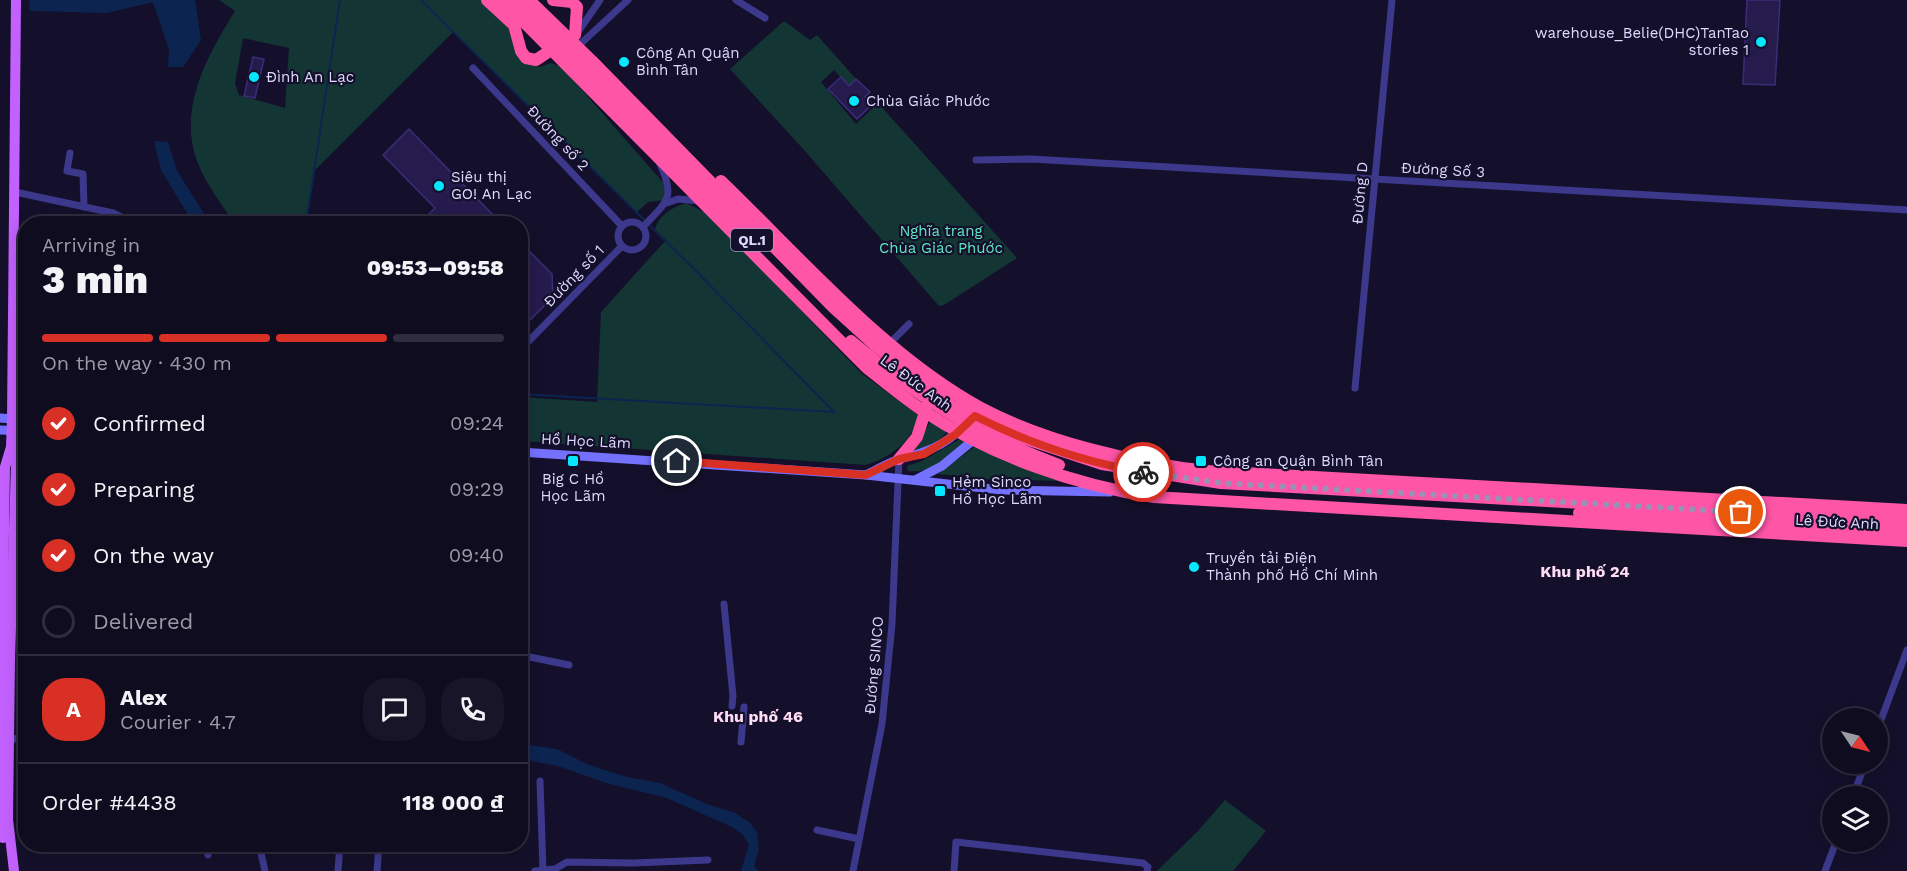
<!DOCTYPE html>
<meta charset="utf-8">
<style>
body{margin:0;font-family:"Work Sans",sans-serif;background:#181529;color:#f1f3f6;height:100vh;display:flex;flex-direction:column;font-size:22px;white-space:nowrap}
*{box-sizing:border-box;margin:0}
p{font-size:20px;color:#9b9ba5}
.icon{flex:none;width:33px;height:33px;fill:none;stroke:currentColor;stroke-width:2;stroke-linecap:round;stroke-linejoin:round}
.map{position:relative;flex:1;overflow:hidden}
.sheet{position:absolute;left:18px;top:216px;width:510px;height:636px;display:flex;flex-direction:column;background:#0f0c20;border-radius:24px;box-shadow:0 3px 15px #0003,0 0 0 2px #2f2c3e}
.sheet>*{flex:none}
.needle{width:39px;rotate:125deg}
.buttons{position:absolute;left:1822px;top:708px;display:grid;gap:12px}
.buttons a{display:grid;place-items:center;width:66px;height:66px;border-radius:50%;background:#0f0c20;box-shadow:0 3px 15px #0003,0 0 0 2px #2f2c3e;font-size:30px}
.pin{position:absolute;display:grid;place-items:center;width:51px;height:51px;color:#fff;margin:-26px;border:3px solid #fff;border-radius:50%;box-shadow:0 2px 6px #0007}
.courier{position:absolute;display:grid;place-items:center;width:60px;height:60px;margin:-30px;border:4px solid #d93025;border-radius:50%;background:#fff;color:#222;box-shadow:0 2px 8px #0007}
.head em{font-style:normal;font-weight:800}
.head div{display:flex;flex-direction:column-reverse}
.head{display:flex;align-items:center;justify-content:space-between;height:102px;padding:0 24px}
h1{font-size:39px;font-weight:800;line-height:45px}
.bar{display:grid;grid-template-columns:repeat(4,1fr);gap:9px 6px;align-content:center;height:72px;padding:0 24px}
.bar i{height:8px;border-radius:4px;background:#2f2c3e}
.bar .current{background:#d93025}
.bar p{grid-column:span 4}
.line{display:flex;align-items:center;gap:15px;padding:0 24px;border-top:2px solid #2f2c3e}
.line div{flex:1}
.round{display:grid;place-items:center;flex:none;width:63px;height:63px;border-radius:24px;background:#181529}
ol{padding:0 24px;list-style:none}
li{display:flex;align-items:center;gap:18px;height:66px}
li p{margin-inline-start:auto}
li .icon{padding:6px;border-radius:50%;background:#d93025;color:#fff;stroke-width:4}
li:last-child{color:#9b9ba5}
li i{width:33px;height:33px;border:3px solid #2f2c3e;border-radius:50%}
.map>svg:first-child{display:block}
.green{fill:#133634;fill-rule:evenodd}
.water{fill:#0b2450}
.lines{fill:none;stroke-linecap:round;stroke-linejoin:round}
.stream{stroke:#0b2450;stroke-width:2}
.building{fill:#251b4d;stroke:#3b2c7a;stroke-width:1.5}
.street{stroke:#3c398c;stroke-width:7}
.secondary{stroke:#7471ff;stroke-width:9}
.primary{stroke:#c361ff;stroke-width:10}
.highway{stroke:#ff55a7;stroke-width:12}
.done{stroke:#9793b5;stroke-width:6;stroke-dasharray:0 10.8}
.route{stroke:#d93025;stroke-width:8}
.poi-dot{fill:#06e7ff;stroke:#14102b;stroke-width:2}
.labels{text-anchor:middle;dominant-baseline:central;stroke-width:4.5;stroke-linejoin:round;paint-order:stroke}
.shield{fill:#14102b;stroke:#a19dbf;stroke-width:1.5}
.shield-label{font-size:14px;font-weight:bold;fill:#dedaff}
.poi-label{font-size:15px;fill:#dedaff;stroke:#14102b;text-anchor:start}
.street-label{font-size:15px;fill:#dedaff;stroke:#14102b}
.park-label{font-size:15px;fill:#60e5c3;stroke:#14102b}
.neighbourhood-label{font-size:16px;font-weight:bold;fill:#ffdcf3;stroke:#14102b}
</style>
<div class="map">
<svg width="1907" height="871" viewBox="0 0 1907 871">
<rect width="100%" height="100%" fill="#14102b"/>
<g class="green">
<path d="M219,0h264l32,32 6,29 19,6 11,-4 11,4 105,120 -3,13 -16,2 -11,10 -184,-180 -139,139 -8,52h-72c-11,-17 -26,-36 -34,-55 -25,-55 6,-110 35,-157zM243,38l46,10 -4,60 -46,-13 -4,-11z"/>
<polygon points="784,21 810,40 817,35 856,79 849,86 834,70 821,82 856,124 878,103 1017,258 944,305 939,306 805,151 730,69"/>
<path d="M686,203l22,11 153,159 57,42c-4,26 -30,44 -53,50l-344,-24 -1,-44 77,5 4,-90 65,-72 -11,-11c4,-14 18,-22 31,-26z"/>
<path d="M931,421l17,9c-10,13 -19,17 -36,20z"/>
<path d="M960,439l4,3c-16,15 -32,32 -56,29l-1,-5 15,-5z"/>
<polygon points="977,445 1060,481 985,479 938,474"/>
<polygon points="1225,800 1266,831 1233,871 1157,871 1198,831"/>
</g>
<g class="water">
<polygon points="29,0 195,0 201,40 183,67 168,67 169,50 153,2 107,13 30,11"/>
<polygon points="154,141 168,142 177,171 210,223 193,223 161,170"/>
<polygon points="521,744 557,749 589,765 627,777 660,783 707,804 735,813 749,822 757,832 759,849 754,866 758,871 741,871 749,845 742,834 732,827 667,798 606,783 558,766 521,759"/>
</g>
<g class="lines">
<g class="stream">
<polyline points="421,0 694,269 834,412"/>
<polyline points="306,224 340,0"/>
<polyline points="520,394 834,412"/>
</g>
</g>
<g class="building">
<polygon points="1747,0 1780,0 1775,85 1743,84"/>
<polygon points="253,57 264,59 255,98 244,96"/>
<polygon points="841,77 849,86 856,79 870,92 865,97 873,104 857,119 828,89"/>
<polygon points="409,129 443,164 502,224 419,224 435,208 383,155"/>
<polygon points="520,242 552,274 553,297 520,330"/>
</g>
<g class="lines">
<g class="street">
<polyline points="736,0 765,18"/>
<polyline points="578,32 600,0"/>
<polyline points="576,48 628,0"/>
<polyline points="473,68 622,226"/>
<polyline points="70,153 67,171 83,174 84,207"/>
<polyline points="976,160 1031,159 1907,210"/>
<polyline points="15,192 113,213 136,224"/>
<polyline points="664,204 678,199 700,201"/>
<circle cx="632" cy="236" r="14"/>
<path d="M643,227c24,-26 33,-28 17,-63"/>
<polyline points="890,343 909,324"/>
<polyline points="520,350 622,246"/>
<polyline points="1355,388 1392,0"/>
<polyline points="12,604 26,601"/>
<polyline points="724,604 733,696 732,706"/>
<polyline points="520,655 569,665"/>
<polyline points="1878,728 1907,650"/>
<polyline points="9,741 26,735"/>
<polyline points="741,742 744,707"/>
<polyline points="540,781 543,870"/>
<polyline points="1853,796 1865,764"/>
<polyline points="817,830 859,839"/>
<polyline points="204,844 208,855"/>
<polyline points="259,844 265,871"/>
<polyline points="338,871 340,844"/>
<polyline points="377,871 379,844"/>
<polyline points="535,871 555,869 567,862 633,863 708,860"/>
<polyline points="853,871 882,724 892,624 899,459"/>
<polyline points="954,871 956,842 1143,863 1148,867 1147,871"/>
<polyline points="1825,871 1836,842"/>
</g>
<g class="secondary">
<polyline points="0,418 26,420"/>
<polyline points="0,430 26,431"/>
<polyline points="520,452 866,475 1002,490 1110,492"/>
<path d="M866,475c11,-5 22,-13 34,-16 26,-7 42,-12 62,-31"/>
<polyline points="915,480 942,466 977,437"/>
</g>
<g class="primary">
<polyline points="11,447 16,463 10,660 8,819 14,871"/>
<polyline points="0,781 5,467 11,447 12,419 16,0"/>
<polyline points="0,788 3,838"/>
</g>
<g class="highway">
<polyline points="487,0 514,25 521,51 526,58 536,60 551,50"/>
<path d="M502,0l365,368c18,14 36,29 55,42 68,45 151,75 232,87l753,44"/>
<polyline points="516,0 742,230"/>
<polyline points="529,0 592,61 833,307 877,347 927,385 964,409 1008,433 1102,464 1221,483 1907,521"/>
<polyline points="553,0 572,2 577,7 575,35"/>
<path d="M721,181c79,76 164,175 260,227 64,34 156,56 227,63l699,39"/>
<path d="M851,341c70,58 122,92 208,124"/>
<polyline points="899,459 917,437 927,406"/>
<polyline points="1579,513 1907,530"/>
</g>
</g>
<g class="lines">
<polyline class="done" points="1143,472 1221,483 1741,512"/>
<path class="route" d="M677,461l189,14 33,-16 25,-5 10,-6 22,-14 19,-18c53,27 109,46 168,56"/>
</g>
<g class="poi-dot">
<circle cx="1761" cy="42" r="6"/>
<circle cx="624" cy="62" r="6"/>
<circle cx="254" cy="77" r="6"/>
<circle cx="854" cy="101" r="6"/>
<circle cx="439" cy="186" r="6"/>
<rect x="567" y="455" width="12" height="12" rx="3"/>
<rect x="1195" y="455" width="12" height="12" rx="3"/>
<rect x="934" y="485" width="12" height="12" rx="3"/>
<circle cx="1194" cy="567" r="6"/>
</g>
<g class="labels">
<rect class="shield" x="731" y="229" width="42" height="22" rx="4.5"/>
<g class="shield-label">
<text x="752" y="240">QL.1</text>
</g>
<g class="poi-label">
<text x="1749" y="33" text-anchor="end">warehouse_Belie(DHC)TanTao<tspan x="1749" dy="17">stories 1</tspan></text>
<text x="636" y="53">Công An Quận<tspan x="636" dy="17">Bình Tân</tspan></text>
<text x="266" y="77">Đình An Lạc</text>
<text x="866" y="101">Chùa Giác Phước</text>
<text x="451" y="177">Siêu thị<tspan x="451" dy="17">GO! An Lạc</tspan></text>
<text x="1213" y="461">Công an Quận Bình Tân</text>
<text x="573" y="479" text-anchor="middle">Big C Hồ<tspan x="573" dy="17">Học Lãm</tspan></text>
<text x="952" y="482">Hẻm Sinco<tspan x="952" dy="17">Hồ Học Lãm</tspan></text>
<text x="1206" y="558">Truyền tải Điện<tspan x="1206" dy="17">Thành phố Hồ Chí Minh</tspan></text>
</g>
<g class="street-label">
<text transform="translate(558 138) rotate(47)">Đường số 2</text>
<text transform="translate(1443 170) rotate(3)">Đường Số 3</text>
<text transform="translate(1360 193) rotate(-85)">Đường D</text>
<text transform="translate(574 276) rotate(-46)">Đường số 1</text>
<text transform="translate(916 383) rotate(36)">Lê Đức Anh</text>
<text transform="translate(586 441) rotate(3)">Hồ Học Lãm</text>
<text transform="translate(1837 522) rotate(3)">Lê Đức Anh</text>
<text transform="translate(874 665) rotate(-85)">Đường SINCO</text>
</g>
<g class="park-label">
<text x="941" y="231">Nghĩa trang<tspan x="941" dy="17">Chùa Giác Phước</tspan></text>
</g>
<g class="neighbourhood-label">
<text x="1585" y="571">Khu phố 24</text>
<text x="758" y="716">Khu phố 46</text>
</g>
</g>
</svg>
<div class="buttons">
<a><svg class="needle" viewBox="-14 -14 28 28"><path d="M0-13l5 13h-10z" fill="#e53935"/><path d="M0 13l5-13h-10z" fill="#9b9ba5"/></svg></a>
<a><svg class="icon" aria-label="layers" viewBox="0 0 24 24"><path d="M12 4l9 5-9 5-9-5zM3 14l9 5 9-5"/></svg></a>
</div>
<div class="pin" style="left:1741px;top:512px;background:#ea580c"><svg class="icon" aria-label="bag" viewBox="0 0 24 24"><path d="M5 8h14l-1 12H6zM9 8a3 3 0 0 1 6 0"/></svg></div>
<div class="pin" style="left:677px;top:461px;background:#1f2937"><svg class="icon" aria-label="home" viewBox="0 0 24 24"><path d="M3 11l9-7 9 7M6 9v11h12V9"/></svg></div>
<div class="courier" style="left:1143px;top:472px"><svg class="icon" aria-label="bike" viewBox="0 0 24 24"><circle cx="6" cy="16" r="4"/><circle cx="18" cy="16" r="4"/><path d="M6 16l4-8h5l3 8M10 8l3 8H6M13 5h3"/></svg></div>
<section class="sheet">
<div class="head"><div><h1>3 min</h1><p>Arriving in</p></div><em>09:53–09:58</em></div>
<div class="bar"><i class="current"></i><i class="current"></i><i class="current"></i><i></i><p>On the way · 430 m</p></div>
<ol>
<li><svg class="icon" aria-label="check" viewBox="0 0 24 24"><path d="M5 12l5 5 9-10"/></svg>Confirmed<p>09:24</p></li>
<li><svg class="icon" aria-label="check" viewBox="0 0 24 24"><path d="M5 12l5 5 9-10"/></svg>Preparing<p>09:29</p></li>
<li><svg class="icon" aria-label="check" viewBox="0 0 24 24"><path d="M5 12l5 5 9-10"/></svg>On the way<p>09:40</p></li>
<li><i></i>Delivered</li>
</ol>
<div class="line" style="height:108px"><b class="round" style="background:#d93025;color:#fff">A</b><div><b>Alex</b><p>Courier · 4.7</p></div><a class="round"><svg class="icon" aria-label="chat" viewBox="0 0 24 24"><path d="M4 5h16v11H9l-5 4z"/></svg></a><a class="round"><svg class="icon" aria-label="phone" viewBox="0 0 24 24"><path d="M5 4h4l2 5-3 2q2 4 5 5l2-3 5 2v4C11 20 4 13 5 4z"/></svg></a></div>
<div class="line" style="height:78px"><div>Order #4438</div><b>118 000 ₫</b></div>
</section>
</div>
